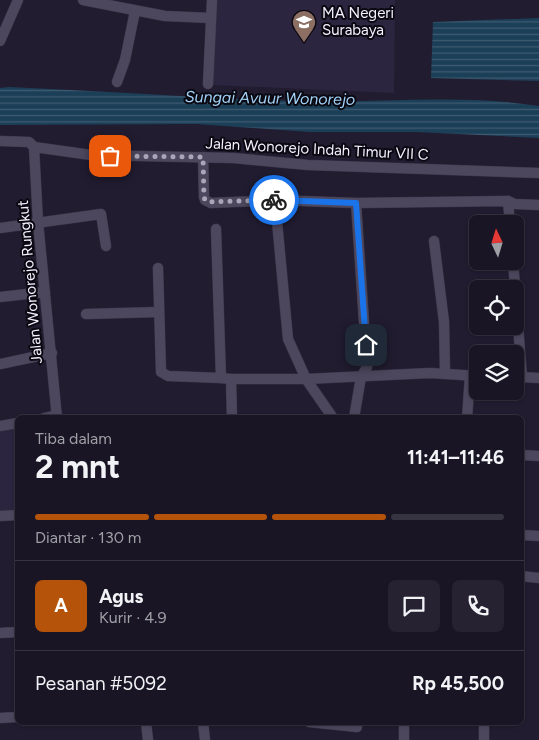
<!DOCTYPE html>
<html lang="id">
<meta charset="utf-8">
<style>
body{margin:0;font-family:Figtree,sans-serif;background:#262231;color:#f1f3f6;height:100vh;display:flex;flex-direction:column;font-size:19px;white-space:nowrap}
*{box-sizing:border-box;margin:0}
p{font-size:16px;color:#9f9fa6}
.icon{flex:none;width:28px;height:28px;fill:none;stroke:currentColor;stroke-width:2;stroke-linecap:round;stroke-linejoin:round}
.map{position:relative;flex:1;overflow:hidden}
.details{position:absolute;left:15px;top:415px;width:509px;height:310px;display:flex;flex-direction:column;background:#191524;border-radius:8px;box-shadow:0 1px 4px #0004,0 0 0 1px #373441}
.details>*{flex:none}
.needle{width:32px;rotate:356deg}
.fabs{position:absolute;left:469px;top:215px;display:grid;gap:10px}
.fabs a{display:grid;place-items:center;width:55px;height:55px;border-radius:8px;background:#191524;box-shadow:0 1px 4px #0004,0 0 0 1px #373441;font-size:25px}
.pin{position:absolute;display:grid;place-items:center;width:42px;height:42px;color:#fff;margin:-21px;border-radius:10px;box-shadow:0 2px 8px #0006}
.courier{position:absolute;display:grid;place-items:center;width:50px;height:50px;margin:-25px;border:4px solid #1a73e8;border-radius:50%;background:#fff;color:#222;box-shadow:0 1px 6px #0007}
.summary em{font-style:normal;font-weight:700}
.summary div{display:flex;flex-direction:column-reverse}
.summary{display:flex;align-items:center;justify-content:space-between;height:85px;padding:0 20px}
h1{font-size:32px;font-weight:700;line-height:38px}
.bar{display:grid;grid-template-columns:repeat(4,1fr);gap:8px 5px;align-content:center;height:60px;padding:0 20px}
.bar i{height:6px;border-radius:4px;background:#373441}
.bar .on{background:#b45309}
.bar p{grid-column:span 4}
.line{display:flex;align-items:center;gap:12px;padding:0 20px;border-top:1px solid #373441}
.line div{flex:1}
.round{display:grid;place-items:center;flex:none;width:52px;height:52px;border-radius:8px;background:#262231}
.map>svg:first-child{display:block}
.built{fill:#2c253f}
.water{fill:url(#water-rules)}
.lines{fill:none;stroke-linecap:round;stroke-linejoin:round}
.street-casing{stroke:#3a3545;stroke-width:11}
.street{stroke:#4d475e;stroke-width:10}
.done{stroke:#aaa6b7;stroke-width:5;stroke-dasharray:0 9}
.route{stroke:#1a73e8;stroke-width:6}
.labels{text-anchor:middle;dominant-baseline:central;stroke-width:4;stroke-linejoin:round;paint-order:stroke}
.poi-label{font-size:15px;fill:#f4f0ff;stroke:#0a0810;text-anchor:start}
.street-label{font-size:15px;fill:#f4f0ff;stroke:#0a0810}
.water-label{font-size:16px;font-style:italic;fill:#a2d2f7;stroke:#0a0810}
</style>
<div class="map">
<svg width="539" height="740" viewBox="0 0 539 740">
<defs>
<pattern id="water-rules" width="6" height="5" patternUnits="userSpaceOnUse" patternTransform="scale(1.25)"><rect width="6" height="5" fill="#1c3f58"/><path d="M0 2.5h6" fill="none" stroke="#3e5b71"/></pattern>
</defs>
<rect width="100%" height="100%" fill="#211c30"/>
<g class="built">
<polygon points="215,0 395,0 394,93 213,85"/>
<polygon points="17,425 17,513 0,514 0,428"/>
</g>
<g class="water">
<polygon points="539,18 539,81 431,78 433,22"/>
<path d="M9,87c94,4 189,11 284,14 82,3 164,-8 246,5v32l-123,-6h-106l-114,-8 -196,1v-37z"/>
</g>
<g class="lines">
<g class="street-casing">
<g id="street">
<polyline points="83,0 165,16 211,18"/>
<polyline points="0,41 18,0"/>
<polyline points="117,82 125,60 135,11"/>
<polyline points="208,84 212,0"/>
<polyline points="0,141 29,142 34,147 38,222 57,418"/>
<polyline points="34,147 91,155 233,158 308,165 539,173"/>
<polyline points="203,157 204,197 205,200 211,203 275,200 356,203 508,201 515,204 539,205"/>
<polyline points="275,200 288,339 306,379 333,418"/>
<polyline points="508,201 510,224"/>
<polyline points="0,228 101,214 106,246"/>
<polyline points="216,229 221,378 231,379 232,418"/>
<polyline points="434,241 444,322 445,373"/>
<polyline points="513,261 522,377 539,378"/>
<polyline points="158,268 161,372 168,376 221,378"/>
<polyline points="0,297 45,292"/>
<polyline points="86,314 159,312"/>
<polyline points="0,364 52,353"/>
<polyline points="231,379 306,379 430,373 478,376"/>
<polyline points="44,418 57,415"/>
<polyline points="354,418 361,377 367,367 356,203"/>
<polyline points="467,418 470,376"/>
<polyline points="0,426 18,423"/>
<polyline points="521,455 539,456"/>
<polyline points="0,516 18,515"/>
<polyline points="521,535 539,536"/>
<polyline points="521,576 539,578"/>
<polyline points="0,633 18,632"/>
<polyline points="0,718 18,717"/>
<polyline points="146,722 148,740"/>
<polyline points="203,722 205,740"/>
<polyline points="309,722 357,727"/>
<polyline points="404,740 404,722"/>
<polyline points="484,740 484,722"/>
</g>
</g>
<use href="#street" class="street"/>
</g>
<g class="lines">
<polyline class="done" points="110,156 203,157 204,198 207,202 274,200"/>
<polyline class="route" points="274,200 356,203 366,345"/>
</g>
<defs>
<g id="school-pin" transform="scale(1.25)"><path d="M0 17L-7.5 6A9.5 9.5 0 1 1 7.5 6Z" fill="#8d6e63" stroke="#0a0810"/><path d="M0-5L7-2L0 1L-7-2ZM-4 1L0 2.5L4 1V4Q0 6-4 4Z" fill="#fff"/></g>
</defs>
<g fill-rule="evenodd">
<use href="#school-pin" x="304" y="22"/>
</g>
<g class="labels">
<g class="poi-label">
<text x="322" y="13">MA Negeri<tspan x="322" dy="17">Surabaya</tspan></text>
</g>
<g class="street-label">
<text transform="translate(317 149) rotate(3)">Jalan Wonorejo Indah Timur VII C</text>
<text transform="translate(30 282) rotate(-95)">Jalan Wonorejo Rungkut</text>
</g>
<g class="water-label">
<text transform="translate(270 98) rotate(1)">Sungai Avuur Wonorejo</text>
</g>
</g>
</svg>
<div class="fabs">
<a><svg class="needle" viewBox="-14 -14 28 28"><path d="M0-13l5 13h-10z" fill="#e53935"/><path d="M0 13l5-13h-10z" fill="#9f9fa6"/></svg></a>
<a><svg class="icon" aria-label="locate" viewBox="0 0 24 24"><circle cx="12" cy="12" r="6"/><path d="M12 2v4M12 18v4M2 12h4M18 12h4"/></svg></a>
<a><svg class="icon" aria-label="layers" viewBox="0 0 24 24"><path d="M12 4l9 5-9 5-9-5zM3 14l9 5 9-5"/></svg></a>
</div>
<div class="pin" style="left:110px;top:156px;background:#ea580c"><svg class="icon" aria-label="bag" viewBox="0 0 24 24"><path d="M5 8h14l-1 12H6zM9 8a3 3 0 0 1 6 0"/></svg></div>
<div class="pin" style="left:366px;top:345px;background:#1f2937"><svg class="icon" aria-label="home" viewBox="0 0 24 24"><path d="M3 11l9-7 9 7M6 9v11h12V9"/></svg></div>
<div class="courier" style="left:274px;top:200px"><svg class="icon" aria-label="bike" viewBox="0 0 24 24"><circle cx="6" cy="16" r="4"/><circle cx="18" cy="16" r="4"/><path d="M6 16l4-8h5l3 8M10 8l3 8H6M13 5h3"/></svg></div>
<section class="details">
<div class="summary"><div><h1>2 mnt</h1><p>Tiba dalam</p></div><em>11:41–11:46</em></div>
<div class="bar"><i class="on"></i><i class="on"></i><i class="on"></i><i></i><p>Diantar · 130 m</p></div>
<div class="line" style="height:90px"><b class="round" style="background:#b45309;color:#fff">A</b><div><b>Agus</b><p>Kurir · 4.9</p></div><a class="round"><svg class="icon" aria-label="chat" viewBox="0 0 24 24"><path d="M4 5h16v11H9l-5 4z"/></svg></a><a class="round"><svg class="icon" aria-label="phone" viewBox="0 0 24 24"><path d="M5 4h4l2 5-3 2q2 4 5 5l2-3 5 2v4C11 20 4 13 5 4z"/></svg></a></div>
<div class="line" style="height:65px"><div>Pesanan #5092</div><b>Rp 45,500</b></div>
</section>
</div>
